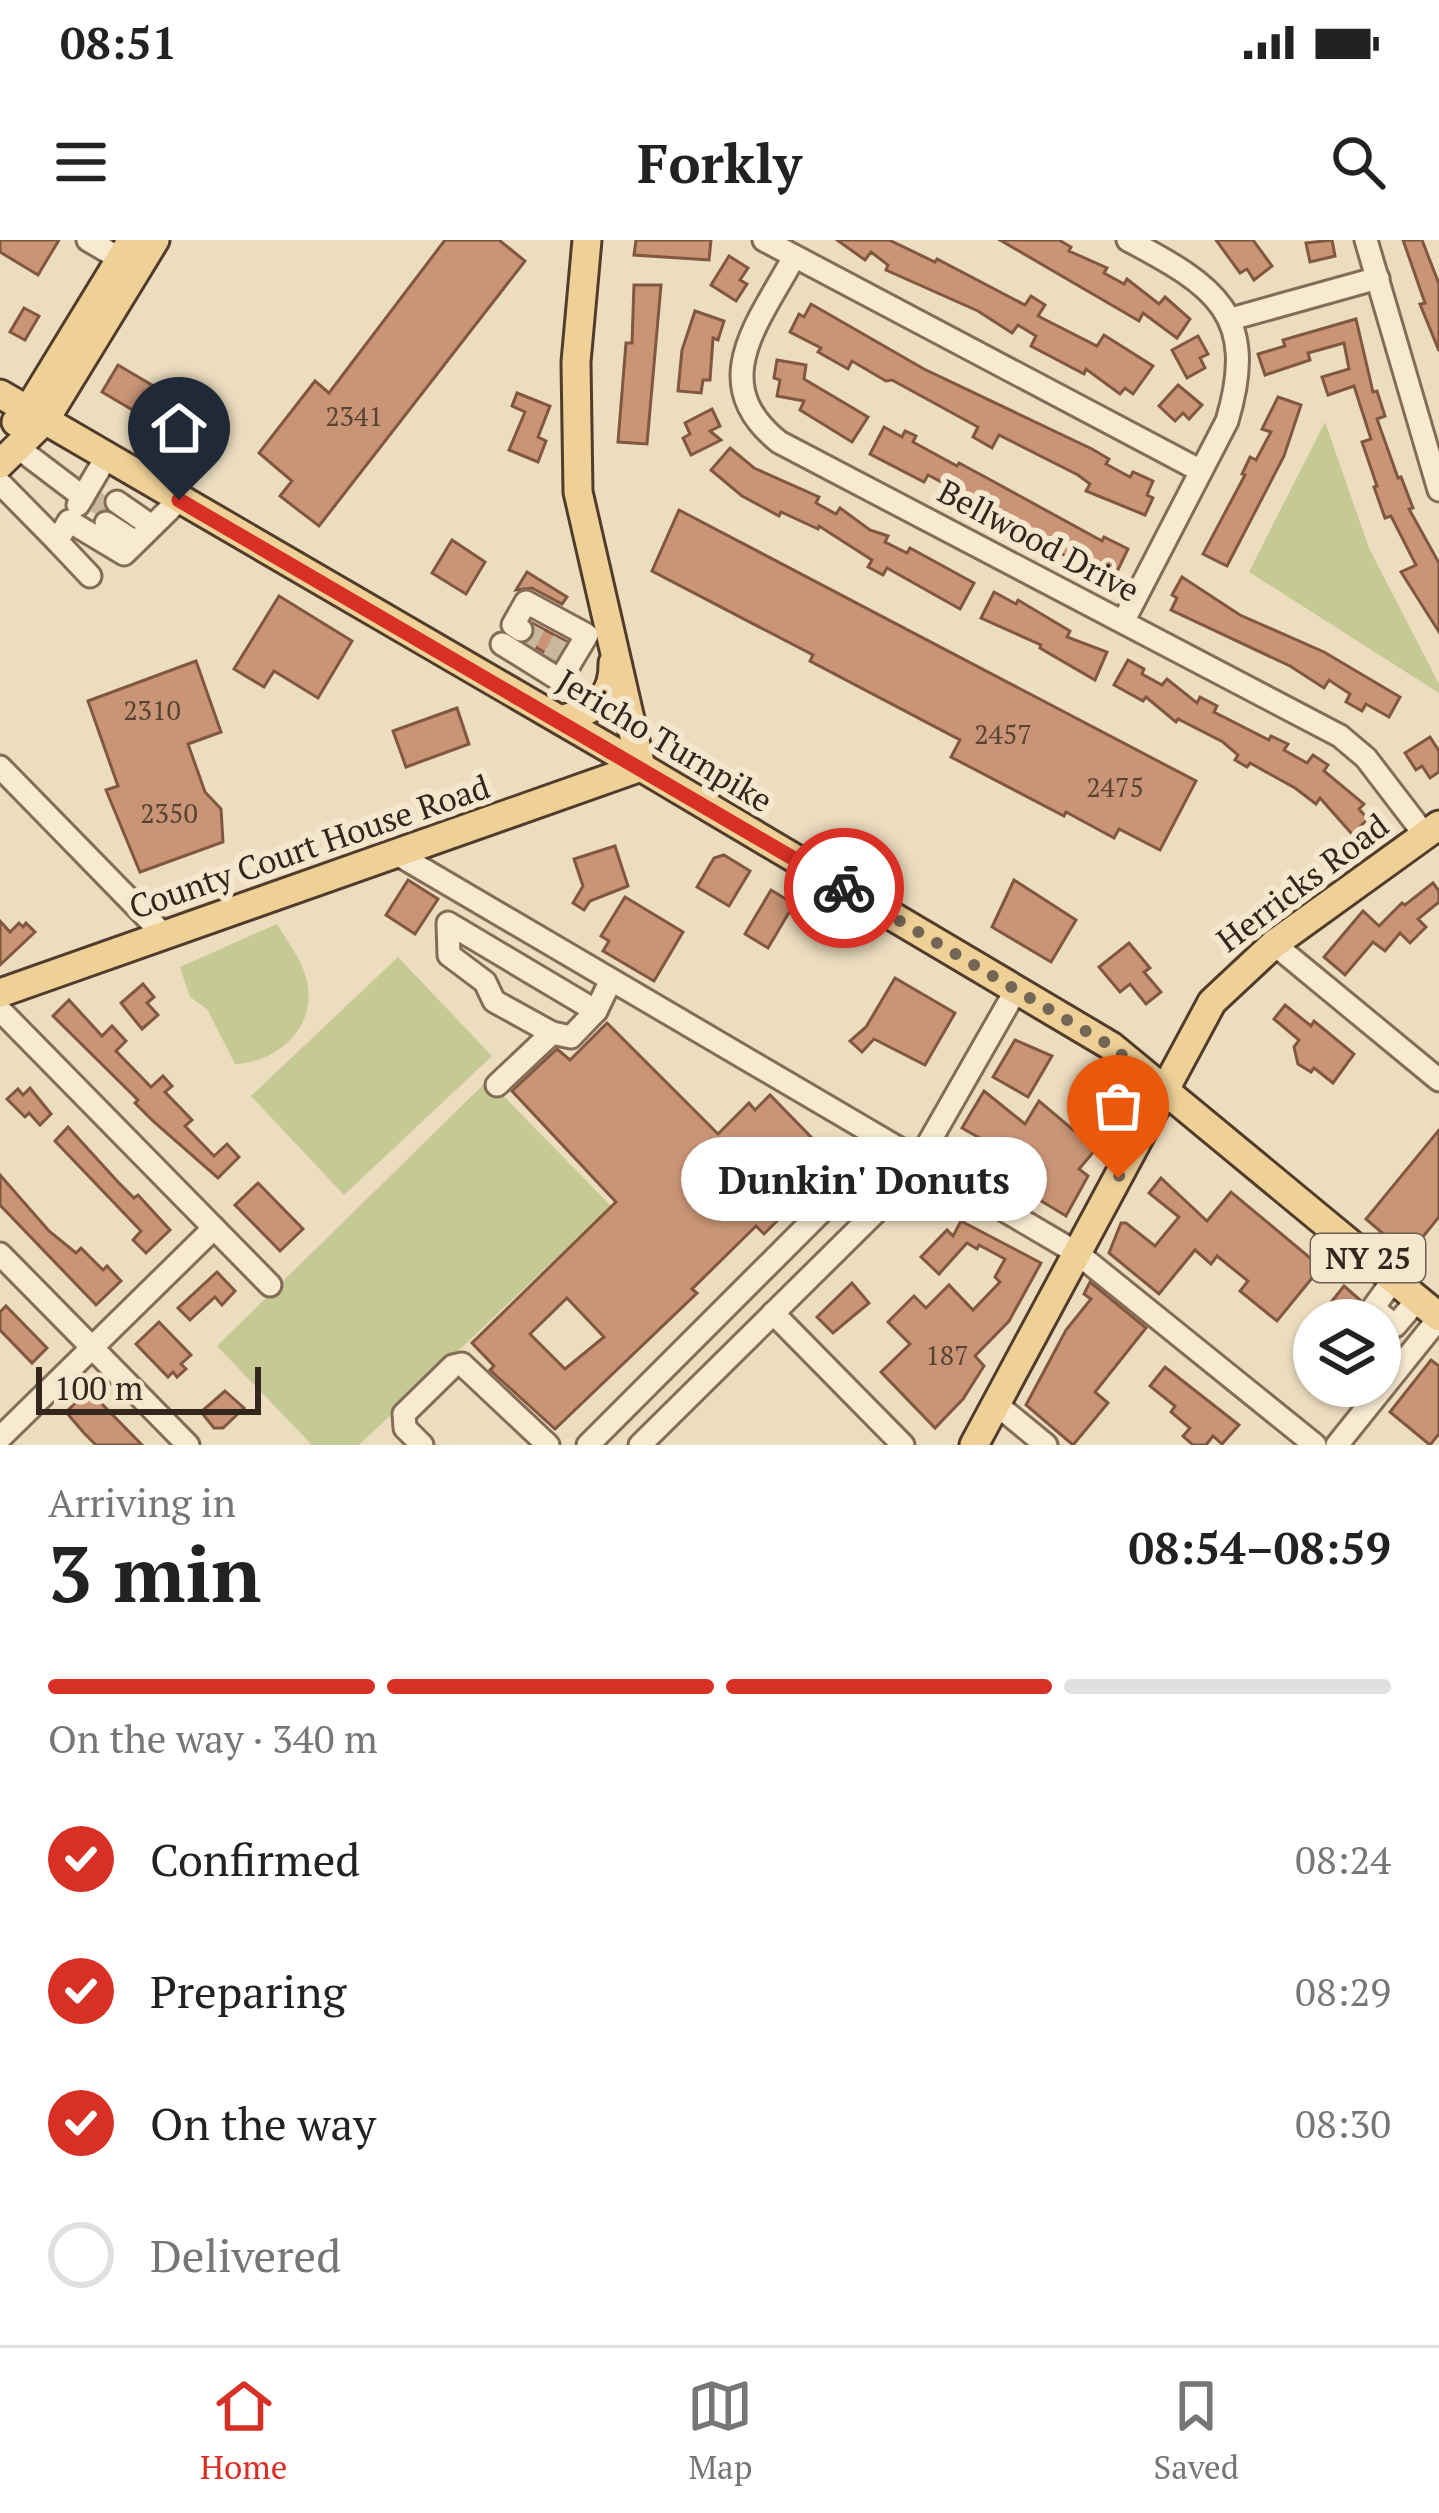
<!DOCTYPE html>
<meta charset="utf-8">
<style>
body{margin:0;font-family:"PT Serif",serif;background:#f2f2f2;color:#222;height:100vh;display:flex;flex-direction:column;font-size:45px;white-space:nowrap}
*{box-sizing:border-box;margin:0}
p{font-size:39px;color:#767676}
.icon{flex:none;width:66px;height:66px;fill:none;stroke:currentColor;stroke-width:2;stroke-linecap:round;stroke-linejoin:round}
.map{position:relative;height:1205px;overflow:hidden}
.sheet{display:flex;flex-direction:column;background:#fff;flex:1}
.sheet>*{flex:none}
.controls{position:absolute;left:1293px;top:1059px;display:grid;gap:24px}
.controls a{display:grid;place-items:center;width:108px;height:108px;border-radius:50%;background:#fff;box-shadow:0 3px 9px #0004;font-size:60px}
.scale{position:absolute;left:36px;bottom:30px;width:225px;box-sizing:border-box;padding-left:12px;border:6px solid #33261c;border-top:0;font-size:33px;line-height:42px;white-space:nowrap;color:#33261c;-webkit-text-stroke:9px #f4e7ce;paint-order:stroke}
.pin{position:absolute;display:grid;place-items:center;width:102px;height:102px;color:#fff;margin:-123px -51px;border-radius:50% 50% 50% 0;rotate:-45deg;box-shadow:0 0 12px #0007}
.pin .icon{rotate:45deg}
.courier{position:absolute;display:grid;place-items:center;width:120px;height:120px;margin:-60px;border:9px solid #d93025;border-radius:50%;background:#fff;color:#222;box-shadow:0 3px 15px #0007}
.bubble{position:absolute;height:84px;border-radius:42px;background:#fff;box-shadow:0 3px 9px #0004;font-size:39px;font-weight:700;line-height:84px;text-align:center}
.summary em{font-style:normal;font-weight:700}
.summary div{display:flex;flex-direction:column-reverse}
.summary{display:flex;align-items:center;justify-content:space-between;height:204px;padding:0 48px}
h1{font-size:78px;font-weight:700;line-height:90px}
.bar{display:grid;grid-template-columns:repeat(4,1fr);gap:18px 12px;align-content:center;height:144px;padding:0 48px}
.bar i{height:15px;border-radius:9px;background:#e0e0e0}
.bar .active{background:#d93025}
.bar p{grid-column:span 4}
ol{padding:0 48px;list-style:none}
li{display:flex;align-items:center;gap:36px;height:132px}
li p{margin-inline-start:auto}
li .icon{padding:12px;border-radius:50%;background:#d93025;color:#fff;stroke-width:4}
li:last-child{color:#767676}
li i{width:66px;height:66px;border:6px solid #e0e0e0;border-radius:50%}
.status{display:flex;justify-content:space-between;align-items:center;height:84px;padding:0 60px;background:#fff;direction:ltr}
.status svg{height:33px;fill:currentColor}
header{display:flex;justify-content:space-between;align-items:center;height:156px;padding:0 48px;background:#fff;font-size:54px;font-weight:700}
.menu{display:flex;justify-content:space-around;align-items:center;height:168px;border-top:3px solid #e0e0e0;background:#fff;font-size:33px;color:#767676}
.menu a{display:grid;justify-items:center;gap:6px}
.menu .active{color:#d93025}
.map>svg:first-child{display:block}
.green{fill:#c5c993}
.building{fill:#c99576;stroke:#82573f;stroke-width:3;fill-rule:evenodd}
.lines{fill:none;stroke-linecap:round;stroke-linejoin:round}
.minor-tunnel{stroke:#c7b89e;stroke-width:21;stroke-dasharray:21 10;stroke-linecap:butt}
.minor-casing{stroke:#846d58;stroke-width:27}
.major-casing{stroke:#513c2c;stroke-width:33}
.minor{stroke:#f7ead1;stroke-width:21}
.major{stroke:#efd097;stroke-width:27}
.done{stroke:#746655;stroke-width:12;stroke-dasharray:0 21.6}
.route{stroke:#d93025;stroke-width:15}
.labels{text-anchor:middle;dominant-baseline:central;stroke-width:12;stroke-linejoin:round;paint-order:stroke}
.number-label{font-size:27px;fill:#584232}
.shield{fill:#f4e7ce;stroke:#6d6051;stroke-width:3}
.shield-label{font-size:30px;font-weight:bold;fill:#33261c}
.street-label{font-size:33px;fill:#33261c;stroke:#f4e7ce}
</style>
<div class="status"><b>08:51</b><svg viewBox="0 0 49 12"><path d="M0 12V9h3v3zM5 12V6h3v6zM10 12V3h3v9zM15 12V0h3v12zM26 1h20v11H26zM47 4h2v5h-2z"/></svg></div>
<header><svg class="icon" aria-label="menu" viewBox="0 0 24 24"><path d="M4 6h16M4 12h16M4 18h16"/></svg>Forkly<svg class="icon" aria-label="search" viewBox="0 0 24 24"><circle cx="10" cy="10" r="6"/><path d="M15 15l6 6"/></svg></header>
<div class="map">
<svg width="1439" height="1205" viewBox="0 0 1439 1205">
<rect width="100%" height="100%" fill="#ecddbf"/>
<g class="green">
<polygon points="1325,182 1369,308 1439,444 1439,453 1249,332"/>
<path d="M277,684c9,16 23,33 28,50 16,49 -24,88 -70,90l-28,-55 -17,-12 -10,-30z"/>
<polygon points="398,717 492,816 344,955 251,856"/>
<polygon points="488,840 611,966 359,1205 312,1205 217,1106"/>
</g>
<g class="building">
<polygon points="0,0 59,0 38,35 0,12"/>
<polygon points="445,0 499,0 525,21 319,286 280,256 292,241 259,213 315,141 329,153"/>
<polygon points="636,0 711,0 709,20 634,15"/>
<polygon points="837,0 889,0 935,22 937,19 1025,65 1031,56 1045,65 1038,76 1097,106 1104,95 1153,126 1133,154 1125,148 1120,154 1086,129 1084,134 1031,106 1036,96 1018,85 1012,93 978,71 886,30 888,25 871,12 865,20"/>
<polygon points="1000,0 1059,0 1071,7 1069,11 1107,28 1104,33 1124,44 1127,39 1159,64 1165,57 1190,79 1177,98 1143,73 1139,81"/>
<polygon points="1216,0 1253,0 1272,26 1254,40 1247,29 1240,33"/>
<polygon points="1332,0 1335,16 1310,22 1306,3"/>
<polygon points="1403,0 1422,0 1439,44 1439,111 1420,64 1425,63"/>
<polygon points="729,16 748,28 740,40 747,44 736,61 711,45"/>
<polygon points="634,45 661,45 647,204 618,202 626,103 632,103"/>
<polygon points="811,64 924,129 1092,209 1109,219 1106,224 1130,237 1133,232 1153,241 1147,255 1153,258 1145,275 1086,251 1090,244 1078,235 999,195 992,208 973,197 978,187 892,140 886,141 852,121 848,129 818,112 821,108 790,92 799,74 804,77"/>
<polygon points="24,68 39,76 25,100 10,92"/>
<polygon points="695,71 724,81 718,100 713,98 710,140 703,140 701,153 678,151 682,110"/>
<polygon points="1356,79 1373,152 1377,151 1385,176 1377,179 1398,238 1401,237 1413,268 1409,269 1439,323 1439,392 1401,332 1416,325 1391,276 1385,278 1374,247 1377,246 1362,202 1371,199 1354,146 1328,155 1322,137 1349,129 1344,103 1308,113 1310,120 1265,135 1258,114 1285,106 1283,100"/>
<polygon points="1198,96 1208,114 1200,118 1205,128 1187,138 1172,110"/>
<polygon points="777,120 806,125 804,139 868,177 852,202 800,170 804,161 777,156 780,140 774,138"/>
<polygon points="118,125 179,161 163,188 102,152"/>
<polygon points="1178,145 1202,165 1189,179 1183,173 1175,181 1159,166"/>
<polygon points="517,153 550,166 538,197 546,201 538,222 509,210 525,172 512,166"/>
<polygon points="1278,157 1301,165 1284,216 1227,326 1203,314 1245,235 1242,234 1250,217 1256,220 1271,192 1262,189"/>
<polygon points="712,169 720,186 710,191 721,200 691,215 683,198 690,194 685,183"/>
<polygon points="884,187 902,197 905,191 916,196 913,202 957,226 959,223 987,238 1102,301 1104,297 1128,309 1113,340 1016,290 1017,287 945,249 947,245 928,235 924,242 870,214"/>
<polygon points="730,208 754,228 819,257 816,263 836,274 840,268 870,290 888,296 885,302 907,313 910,308 974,343 960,369 887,328 883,335 868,327 872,320 819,286 818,289 781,272 779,276 742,256 711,230"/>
<polygon points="679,270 1196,541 1160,610 1119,589 1114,598 1066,572 1064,576 951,517 960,500 810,421 813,415 652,331"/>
<polygon points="452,300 485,322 466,354 432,333"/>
<polygon points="527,332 567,357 562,364 532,348 516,350"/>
<polygon points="1182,337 1240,375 1324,412 1400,457 1389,477 1366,464 1362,471 1346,462 1350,454 1329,440 1324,448 1290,426 1171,370 1177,358 1172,355"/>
<polygon points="994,352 1016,364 1018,360 1070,391 1067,397 1107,412 1095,440 1040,408 1041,405 981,378"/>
<polygon points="279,356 352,401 318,458 274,431 264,447 234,429"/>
<polygon points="534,384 566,401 555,419 529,403 536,392"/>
<polygon points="1128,420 1144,429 1142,434 1162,445 1167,439 1197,463 1200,457 1217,466 1214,472 1269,500 1271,496 1288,504 1284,510 1307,523 1313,515 1328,525 1324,531 1364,564 1359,569 1368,579 1352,594 1320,558 1316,564 1295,548 1250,523 1247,527 1235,520 1238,515 1223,502 1178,479 1176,482 1146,457 1143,461 1114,445"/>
<polygon points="196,421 221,492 188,504 205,552 221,569 223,602 140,632 106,550 118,546 88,461"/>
<polygon points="457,468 469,504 406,527 393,491"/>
<polygon points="1430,497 1439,511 1439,532 1430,538 1422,526 1416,530 1405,513"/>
<polygon points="615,606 628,646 590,661 584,670 573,663 583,646 574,619"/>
<polygon points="724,615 750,631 729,666 697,647 714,618"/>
<polygon points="408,640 438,659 415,694 386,675"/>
<polygon points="1014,640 1076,680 1051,722 992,687"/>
<polygon points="1433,643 1439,651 1439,662 1418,679 1426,687 1410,703 1400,693 1385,711 1373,702 1345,735 1324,717 1363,671 1379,686 1402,663 1405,665"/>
<polygon points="771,650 794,664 768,708 745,694"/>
<polygon points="625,657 683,692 654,741 603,711 609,701 601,696"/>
<polygon points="0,681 10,692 19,683 23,687 26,683 35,692 0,725"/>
<polygon points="1129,703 1150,728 1144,732 1161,752 1146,764 1130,744 1120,752 1099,727"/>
<polygon points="895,738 955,773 925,825 874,799 862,812 850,801 866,787"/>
<polygon points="143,744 154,757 147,763 158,775 142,789 121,763"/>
<polygon points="69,760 102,796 112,786 126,801 116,811 151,847 163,836 172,846 165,852 192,880 185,886 214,916 227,904 239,917 218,938 154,882 135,863 138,860 53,776"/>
<polygon points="1285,765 1311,786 1314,781 1354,814 1333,843 1314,828 1311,832 1298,824 1294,807 1299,800 1274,779"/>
<path d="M607,783l111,111 31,-31 6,7 15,-15 41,42 -24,23 25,26 -48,48 -8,-8 -64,63 5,4 -142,136 -65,-59 4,-4 -22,-23 144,-141 -104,-111 45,-42 13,11zM567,1058l37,39 -39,32 -35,-35z"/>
<polygon points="1015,800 1052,816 1028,857 993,837"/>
<polygon points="30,848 51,874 40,885 29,873 25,877 7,859 18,849 23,855"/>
<polygon points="984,851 1025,884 1039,861 1096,909 1079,929 1088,936 1066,976 1038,959 1042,952 985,918 992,905 962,888"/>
<polygon points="68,887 118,942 134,958 138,955 170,990 146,1013 133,1000 141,991 55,901"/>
<polygon points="1439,890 1439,977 1408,1015 1366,979"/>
<polygon points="0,935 49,991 76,1013 81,1008 103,1030 107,1026 121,1041 96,1065 0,965"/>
<polygon points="1161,938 1207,981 1231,952 1321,1027 1277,1081 1240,1051 1248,1041 1217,1016 1211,1024 1195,1010 1159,1054 1109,1013 1121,983 1126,983 1155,1006 1179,977 1149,953"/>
<polygon points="258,943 303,989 280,1011 235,965"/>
<polygon points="961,981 1041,1023 1009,1081 975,1116 984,1126 963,1159 935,1188 881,1132 910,1104 888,1082 914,1056 926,1068 949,1045 973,1070 1000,1042 995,1037 1005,1019 979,1005 977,1009 967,1003 939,1034 921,1017 947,990 953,996"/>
<polygon points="217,1032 235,1051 222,1065 215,1057 190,1080 178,1068"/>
<polygon points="1090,1042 1146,1088 1095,1152 1108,1163 1073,1205 1026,1165 1066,1090 1091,1059 1084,1054"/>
<polygon points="852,1043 869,1063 833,1093 817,1077"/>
<polygon points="1344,1046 1360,1060 1359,1072 1352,1080 1317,1080"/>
<polygon points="6,1066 47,1108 32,1123 0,1090 0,1072"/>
<polygon points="159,1082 191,1115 181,1124 186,1129 177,1137 173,1132 168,1137 136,1104"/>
<polygon points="1431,1120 1439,1126 1439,1194 1430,1205 1390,1172"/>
<polygon points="1165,1127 1239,1185 1222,1204 1213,1196 1206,1205 1193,1205 1183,1196 1190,1188 1171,1172 1175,1166 1150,1146"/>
<polygon points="89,1150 104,1166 142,1205 96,1205 84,1193 66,1172"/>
<polygon points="225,1151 244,1168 223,1188 214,1188 201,1172"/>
</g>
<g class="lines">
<g class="minor-tunnel">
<polyline points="95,261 111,273"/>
<polyline points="521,390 562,412"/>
</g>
<g class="minor-casing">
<g id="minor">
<polyline points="88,0 129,24"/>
<polyline points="764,0 1201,231"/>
<polyline points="1366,0 1439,250"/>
<path d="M794,17c-35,65 -89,126 -15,185l561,294 26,22 59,77"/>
<polyline points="1231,79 1378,38"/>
<polyline points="17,207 83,257"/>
<polyline points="0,243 57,301 69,281 124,314 179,260"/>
<polyline points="117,262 150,285"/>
<polyline points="78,265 107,216"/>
<polyline points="106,283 134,301"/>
<polyline points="57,301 90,336"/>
<path d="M1123,382l104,-201c32,-107 -12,-135 -99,-181"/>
<polyline points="502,404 560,440 587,395 526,362 513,385 521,390"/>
<polyline points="0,527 164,695"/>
<polyline points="397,614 1077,1013 1315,1205"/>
<polyline points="1274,704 1439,840"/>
<polyline points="0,770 270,1045"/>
<polyline points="552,793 494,761 485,742 449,715 448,683 596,771"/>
<polyline points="497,845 552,793 571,797 596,771 611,740"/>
<polyline points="0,1014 188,1205"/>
<polyline points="1394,1039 1373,1068 1395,1086 1418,1059"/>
<polyline points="773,1073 903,1205"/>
<polyline points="996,1164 1046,1205"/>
<polyline points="0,1198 214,988"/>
<polyline points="422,1205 405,1188 404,1174 453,1126 462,1124 548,1205"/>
<polyline points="588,1205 875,918 885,901"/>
<polyline points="640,1205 907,941 1016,750"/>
<polyline points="1337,1205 1439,1078"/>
</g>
</g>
<g class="major-casing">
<g id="major">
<polyline points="587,0 576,122 578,252 641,527"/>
<polyline points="0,154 641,527 1111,806 1439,1077"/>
<polyline points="16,182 28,170 132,0"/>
<polyline points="0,224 45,180 155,0"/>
<path d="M561,480c32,-9 53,-21 52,-57"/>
<polyline points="0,753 641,527"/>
<polyline points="974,1205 1212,762 1274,704 1439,585"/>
</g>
</g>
<use href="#minor" class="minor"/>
<use href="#major" class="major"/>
</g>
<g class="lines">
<polyline class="done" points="844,648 1111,806 1163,848 1118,938"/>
<polyline class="route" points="179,260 844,648"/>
</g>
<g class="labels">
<g class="number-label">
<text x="354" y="176">2341</text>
<text x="152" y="470">2310</text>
<text x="1003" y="494">2457</text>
<text x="1115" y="547">2475</text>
<text x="169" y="573">2350</text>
<text x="947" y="1115">187</text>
</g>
<rect class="shield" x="1311" y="994" width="114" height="48" rx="9"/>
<g class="shield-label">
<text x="1368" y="1018">NY 25</text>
</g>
<g class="street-label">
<text transform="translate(1039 300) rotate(28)">Bellwood Drive</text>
<text transform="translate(665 500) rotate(31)">Jericho Turnpike</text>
<text transform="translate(309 606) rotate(-19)">County Court House Road</text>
<text transform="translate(1302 642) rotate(-37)">Herricks Road</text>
</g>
</g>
</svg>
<div class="controls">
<a><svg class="icon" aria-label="layers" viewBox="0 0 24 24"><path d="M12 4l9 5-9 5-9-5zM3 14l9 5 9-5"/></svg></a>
</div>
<div class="scale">100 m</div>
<div class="pin" style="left:1118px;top:938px;background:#ea580c"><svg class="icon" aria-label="bag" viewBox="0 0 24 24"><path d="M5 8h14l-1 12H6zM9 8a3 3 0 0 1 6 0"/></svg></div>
<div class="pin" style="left:179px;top:260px;background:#1f2937"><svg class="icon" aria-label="home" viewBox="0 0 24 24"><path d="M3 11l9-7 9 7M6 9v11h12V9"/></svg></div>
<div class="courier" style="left:844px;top:648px"><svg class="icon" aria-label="bike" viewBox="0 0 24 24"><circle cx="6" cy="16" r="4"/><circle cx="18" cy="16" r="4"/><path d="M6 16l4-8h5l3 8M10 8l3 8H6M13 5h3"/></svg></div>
<div class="bubble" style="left:681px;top:897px;width:366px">Dunkin' Donuts</div>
</div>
<section class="sheet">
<div class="summary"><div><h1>3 min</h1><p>Arriving in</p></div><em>08:54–08:59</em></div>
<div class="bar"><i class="active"></i><i class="active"></i><i class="active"></i><i></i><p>On the way · 340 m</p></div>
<ol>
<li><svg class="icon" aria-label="check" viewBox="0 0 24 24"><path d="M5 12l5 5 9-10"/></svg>Confirmed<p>08:24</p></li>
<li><svg class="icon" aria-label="check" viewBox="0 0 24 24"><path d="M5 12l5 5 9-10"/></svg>Preparing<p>08:29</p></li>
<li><svg class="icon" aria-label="check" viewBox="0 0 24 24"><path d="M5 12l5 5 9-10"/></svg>On the way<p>08:30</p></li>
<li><i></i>Delivered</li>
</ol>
</section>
<nav class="menu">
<a class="active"><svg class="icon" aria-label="home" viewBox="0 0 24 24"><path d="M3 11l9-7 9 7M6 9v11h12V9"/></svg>Home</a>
<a><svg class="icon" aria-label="map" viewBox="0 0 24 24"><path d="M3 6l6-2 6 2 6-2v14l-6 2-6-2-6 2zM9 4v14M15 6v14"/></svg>Map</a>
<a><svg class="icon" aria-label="saved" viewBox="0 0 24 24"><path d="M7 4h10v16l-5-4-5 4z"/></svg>Saved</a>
</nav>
